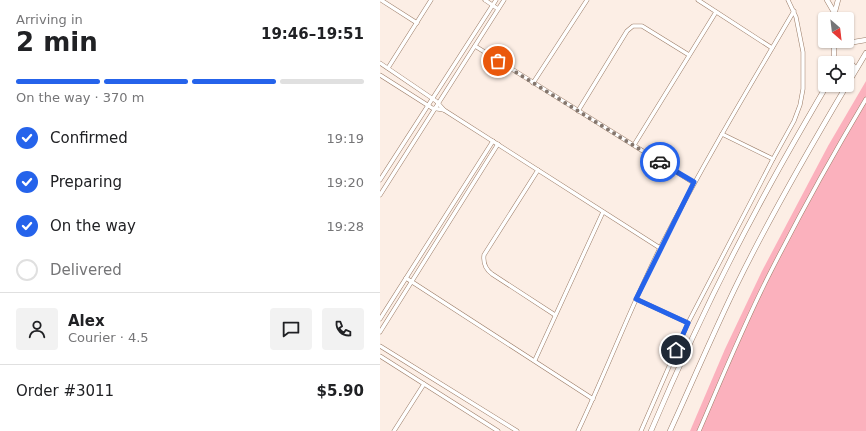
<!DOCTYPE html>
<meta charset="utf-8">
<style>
body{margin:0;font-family:"DejaVu Sans",sans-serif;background:#f2f2f2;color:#202124;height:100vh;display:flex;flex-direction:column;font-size:15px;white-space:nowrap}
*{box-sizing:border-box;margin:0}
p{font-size:13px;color:#757577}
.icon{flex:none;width:22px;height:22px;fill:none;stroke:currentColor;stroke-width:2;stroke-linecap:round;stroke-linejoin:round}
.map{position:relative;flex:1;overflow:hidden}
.side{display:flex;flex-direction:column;background:#fff;width:380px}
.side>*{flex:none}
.needle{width:26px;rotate:152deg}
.buttons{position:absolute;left:438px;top:12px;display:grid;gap:8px}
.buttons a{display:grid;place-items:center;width:36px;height:36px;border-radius:4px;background:#fff;box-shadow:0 1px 3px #0004;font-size:20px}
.pin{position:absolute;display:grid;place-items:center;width:34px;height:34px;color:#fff;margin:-17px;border:2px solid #fff;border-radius:50%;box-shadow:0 1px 4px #0007}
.courier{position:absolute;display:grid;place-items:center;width:40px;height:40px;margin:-20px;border:3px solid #2563eb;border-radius:50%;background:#fff;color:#222;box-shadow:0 1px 5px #0007}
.head em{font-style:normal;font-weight:600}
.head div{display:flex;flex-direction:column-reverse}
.head{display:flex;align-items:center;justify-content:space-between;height:68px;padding:0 16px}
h1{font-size:26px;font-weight:600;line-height:30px}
.bar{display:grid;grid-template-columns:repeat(4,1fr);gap:6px 4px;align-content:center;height:48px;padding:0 16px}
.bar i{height:5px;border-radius:3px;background:#e0e0e0}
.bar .current{background:#2563eb}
.bar p{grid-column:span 4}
.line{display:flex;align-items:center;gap:10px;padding:0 16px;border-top:1px solid #e0e0e0}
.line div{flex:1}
.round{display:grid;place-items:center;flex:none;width:42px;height:42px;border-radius:4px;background:#f2f2f2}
ol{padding:0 16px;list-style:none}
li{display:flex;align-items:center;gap:12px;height:44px}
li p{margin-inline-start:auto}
li .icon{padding:4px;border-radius:50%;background:#2563eb;color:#fff;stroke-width:4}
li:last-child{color:#757577}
li i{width:22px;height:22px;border:2px solid #e0e0e0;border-radius:50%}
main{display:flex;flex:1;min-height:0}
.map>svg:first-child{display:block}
.green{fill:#fbb1bd}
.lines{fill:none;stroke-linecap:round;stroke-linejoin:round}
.minor-casing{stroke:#9c7d68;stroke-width:4.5}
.tertiary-casing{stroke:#9c7d68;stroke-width:5.5}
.minor{stroke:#fff;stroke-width:3.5}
.tertiary{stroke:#fff;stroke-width:4.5}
.done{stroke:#84766d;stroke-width:4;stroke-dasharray:0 7.2}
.route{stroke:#2563eb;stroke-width:5}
</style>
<main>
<section class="side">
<div class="head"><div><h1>2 min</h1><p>Arriving in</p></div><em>19:46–19:51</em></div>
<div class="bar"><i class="current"></i><i class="current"></i><i class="current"></i><i></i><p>On the way · 370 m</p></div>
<ol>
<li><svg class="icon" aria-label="check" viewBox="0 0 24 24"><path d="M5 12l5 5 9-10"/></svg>Confirmed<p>19:19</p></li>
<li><svg class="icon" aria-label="check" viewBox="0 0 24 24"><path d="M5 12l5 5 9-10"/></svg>Preparing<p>19:20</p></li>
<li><svg class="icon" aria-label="check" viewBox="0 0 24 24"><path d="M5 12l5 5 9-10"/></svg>On the way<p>19:28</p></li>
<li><i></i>Delivered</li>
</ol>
<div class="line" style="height:72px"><a class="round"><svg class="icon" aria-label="person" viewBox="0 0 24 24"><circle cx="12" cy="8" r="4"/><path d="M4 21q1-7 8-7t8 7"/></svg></a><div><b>Alex</b><p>Courier · 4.5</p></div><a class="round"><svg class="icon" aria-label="chat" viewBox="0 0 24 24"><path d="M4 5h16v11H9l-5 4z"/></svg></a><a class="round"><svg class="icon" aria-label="phone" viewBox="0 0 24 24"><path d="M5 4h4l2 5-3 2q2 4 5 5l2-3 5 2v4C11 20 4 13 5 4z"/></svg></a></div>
<div class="line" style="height:52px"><div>Order #3011</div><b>$5.90</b></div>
</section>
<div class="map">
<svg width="486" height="431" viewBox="0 0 486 431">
<rect width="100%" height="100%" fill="#fceee5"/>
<polygon class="green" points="486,81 486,431 310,431 345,349 382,271 448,146"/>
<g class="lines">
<g class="minor-casing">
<g id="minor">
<polyline points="1,0 37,23"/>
<polyline points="105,0 118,9"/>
<polyline points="318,0 392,48"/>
<polyline points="95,46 314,183"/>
<polyline points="0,63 56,101 64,110 280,248"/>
<polyline points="8,68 51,0"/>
<polyline points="0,75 52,108 64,110"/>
<polyline points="153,83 207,0"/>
<polyline points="198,111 247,31 253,26 262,26 309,55"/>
<polyline points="342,134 393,159"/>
<polyline points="254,145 336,12"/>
<path d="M158,170l-54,85c-1,8 1,14 8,19l63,41"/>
<polyline points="0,180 116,0"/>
<polyline points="0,195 124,0"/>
<polyline points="26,278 213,399"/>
<polyline points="256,299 308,323"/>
<polyline points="0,319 113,141"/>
<polyline points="0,332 118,144"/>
<polyline points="0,346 137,431"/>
<polyline points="0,356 118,431"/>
<polyline points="155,360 223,212"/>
<polyline points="14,431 44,384"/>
<path d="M198,431c29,-61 53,-125 83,-185 41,-80 87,-157 133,-235"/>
<polyline points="261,431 308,323 393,159 414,121 420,105 423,89 423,52 416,17 408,0"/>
<path d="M319,431c23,-53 45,-107 71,-158 30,-59 62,-117 96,-174"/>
</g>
</g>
<g class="tertiary-casing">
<g id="tertiary">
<polyline points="447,0 454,12"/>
<polyline points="453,19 458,0"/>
<polyline points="467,39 474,42 486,40"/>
<polyline points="454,63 454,41"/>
<polyline points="463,63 470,62 476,69"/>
<polyline points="467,85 486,53"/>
<path d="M271,431c32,-75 67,-150 106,-222 22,-42 46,-83 70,-124"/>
<path d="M290,431c23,-50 44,-100 68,-149 33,-67 71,-133 109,-197"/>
</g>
</g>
<use href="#minor" class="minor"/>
<use href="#tertiary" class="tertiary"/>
</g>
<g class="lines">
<polyline class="done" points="118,61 280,162"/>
<polyline class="route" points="280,162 314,182 256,299 308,323 296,350"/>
</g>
</svg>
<div class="buttons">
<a><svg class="needle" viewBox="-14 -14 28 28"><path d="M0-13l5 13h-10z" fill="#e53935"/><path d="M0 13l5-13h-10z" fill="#757577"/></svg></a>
<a><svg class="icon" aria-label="locate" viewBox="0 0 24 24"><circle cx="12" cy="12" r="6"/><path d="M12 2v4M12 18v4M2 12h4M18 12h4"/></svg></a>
</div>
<div class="pin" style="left:118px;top:61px;background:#ea580c"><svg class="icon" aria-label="bag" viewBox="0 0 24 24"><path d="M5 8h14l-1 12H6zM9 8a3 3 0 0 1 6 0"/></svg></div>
<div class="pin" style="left:296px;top:350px;background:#1f2937"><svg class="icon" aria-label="home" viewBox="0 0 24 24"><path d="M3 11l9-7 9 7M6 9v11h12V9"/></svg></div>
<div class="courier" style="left:280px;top:162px"><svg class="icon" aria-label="car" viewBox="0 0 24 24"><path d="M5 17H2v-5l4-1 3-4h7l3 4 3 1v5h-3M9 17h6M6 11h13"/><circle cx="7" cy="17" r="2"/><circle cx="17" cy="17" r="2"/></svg></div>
</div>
</main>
